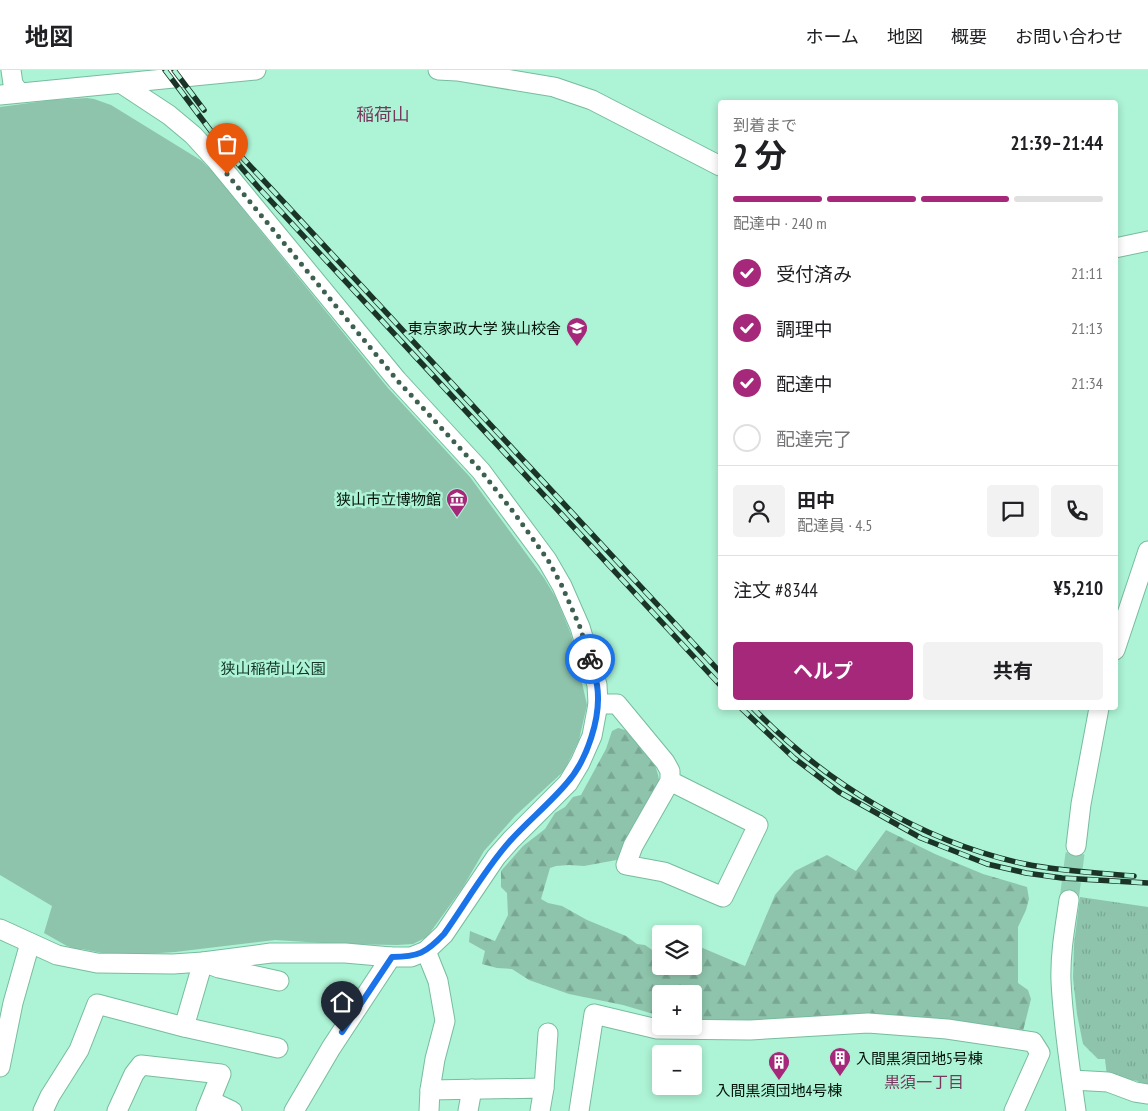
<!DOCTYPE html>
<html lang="ja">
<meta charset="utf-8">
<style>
body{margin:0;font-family:"PT Sans Narrow","Noto Sans JP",sans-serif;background:#f2f2f2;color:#202124;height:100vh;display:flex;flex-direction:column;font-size:19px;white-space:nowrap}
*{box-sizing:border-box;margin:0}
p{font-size:16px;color:#757577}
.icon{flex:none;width:28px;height:28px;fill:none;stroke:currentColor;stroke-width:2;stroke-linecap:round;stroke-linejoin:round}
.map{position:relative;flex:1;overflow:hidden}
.side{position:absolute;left:718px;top:30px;width:400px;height:610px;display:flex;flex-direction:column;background:#fff;border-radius:5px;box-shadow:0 2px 8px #0003}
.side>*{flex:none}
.tools{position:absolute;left:652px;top:855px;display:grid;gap:10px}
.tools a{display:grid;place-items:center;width:50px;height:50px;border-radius:5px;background:#fff;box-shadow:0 2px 8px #0003;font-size:25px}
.pin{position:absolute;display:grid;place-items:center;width:42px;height:42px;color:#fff;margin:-51px -21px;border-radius:50% 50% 50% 0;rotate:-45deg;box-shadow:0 0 5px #0007}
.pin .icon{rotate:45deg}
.courier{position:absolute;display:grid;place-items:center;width:50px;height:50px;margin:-25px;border:4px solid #1a73e8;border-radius:50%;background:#fff;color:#222;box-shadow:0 1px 6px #0007}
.summary em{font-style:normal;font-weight:700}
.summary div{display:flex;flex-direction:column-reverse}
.summary{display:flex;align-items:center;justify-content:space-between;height:85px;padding:0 15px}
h1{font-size:32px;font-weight:700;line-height:38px}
.bar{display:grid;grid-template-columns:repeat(4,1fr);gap:8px 5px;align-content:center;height:60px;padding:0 15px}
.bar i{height:6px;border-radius:4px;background:#e0e0e0}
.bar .on{background:#a6287a}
.bar p{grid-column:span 4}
.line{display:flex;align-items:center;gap:12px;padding:0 15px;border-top:1px solid #e0e0e0}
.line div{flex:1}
.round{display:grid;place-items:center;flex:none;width:52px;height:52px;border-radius:5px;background:#f2f2f2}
ol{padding:0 15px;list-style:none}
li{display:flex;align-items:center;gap:15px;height:55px}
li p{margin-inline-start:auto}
li .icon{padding:5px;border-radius:50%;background:#a6287a;color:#fff;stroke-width:4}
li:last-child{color:#757577}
li i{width:28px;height:28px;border:2px solid #e0e0e0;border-radius:50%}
.cta{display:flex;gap:10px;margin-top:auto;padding:10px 15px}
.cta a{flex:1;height:58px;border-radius:5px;background:#a6287a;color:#fff;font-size:20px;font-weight:700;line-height:58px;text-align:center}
.cta a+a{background:#f2f2f2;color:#202124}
header{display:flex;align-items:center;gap:30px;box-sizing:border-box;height:70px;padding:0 25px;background:#fff;border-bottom:1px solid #e0e0e0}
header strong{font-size:24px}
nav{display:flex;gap:28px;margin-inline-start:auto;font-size:18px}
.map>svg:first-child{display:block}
.grass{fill:url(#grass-tufts)}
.forest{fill:url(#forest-firs)}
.park{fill:#8ec4ac}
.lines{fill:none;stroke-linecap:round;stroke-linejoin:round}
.minor-tunnel{stroke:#93d1b6;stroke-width:19;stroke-dasharray:19 9;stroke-linecap:butt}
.minor-casing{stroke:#77bc9f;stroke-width:21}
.minor{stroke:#fff;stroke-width:19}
.rail-casing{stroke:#1a3428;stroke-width:5.5}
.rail{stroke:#adf3d5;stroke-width:4;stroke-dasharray:11;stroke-linecap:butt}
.done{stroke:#3d6150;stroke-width:5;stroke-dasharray:0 9}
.route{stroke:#1a73e8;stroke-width:6}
.labels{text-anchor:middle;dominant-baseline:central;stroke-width:5;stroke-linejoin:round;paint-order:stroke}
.poi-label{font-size:15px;fill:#001209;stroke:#adf3d5;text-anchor:end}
.park-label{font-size:15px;fill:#153529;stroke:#adf3d5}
.neighbourhood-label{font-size:16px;fill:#78385e;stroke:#adf3d5}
.quarter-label{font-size:18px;fill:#78385e;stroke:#adf3d5}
</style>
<header>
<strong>地図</strong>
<nav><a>ホーム</a><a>地図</a><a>概要</a><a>お問い合わせ</a></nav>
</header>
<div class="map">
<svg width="1148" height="1041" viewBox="0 0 1148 1041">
<defs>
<pattern id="grass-tufts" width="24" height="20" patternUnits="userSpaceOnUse" patternTransform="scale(1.25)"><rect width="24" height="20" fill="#8ec4ac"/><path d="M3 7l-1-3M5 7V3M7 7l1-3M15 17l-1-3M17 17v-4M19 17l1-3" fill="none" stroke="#79a793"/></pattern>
<pattern id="forest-firs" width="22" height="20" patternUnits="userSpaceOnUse" patternTransform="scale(1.25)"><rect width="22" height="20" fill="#8ec4ac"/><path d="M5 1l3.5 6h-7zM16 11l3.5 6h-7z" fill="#79a793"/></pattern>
</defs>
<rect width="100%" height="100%" fill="#adf3d5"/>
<polygon class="grass" points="1080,827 1148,837 1148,1018 1140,1017 1138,1011 1107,1006 1105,989 1098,989 1083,974 1077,944 1073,908 1074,874"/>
<path class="forest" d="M618,658c24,5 41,36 42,60l-38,71 -38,7 -15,-1 -13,1 -6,2 -9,31 7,4 14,3 25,14 39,16 11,8 8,1 13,9 3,-1v13h33v-19l4,-1 47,20 30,-71 20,-24 32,-16 29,16 30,-41 49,24 48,20 44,13 2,12 -3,11 -8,17v56l10,7 3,9 -8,32 -156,-15 -98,6h-75v-28h-33v29h-3l-1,-8 -34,-10 -54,-11 -40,-14 -17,-11 -15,-1 -15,-4 3,-13 -16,-9 1,-11 25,10 13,-26 -1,-22 -6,-6v-16l22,-25 22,-17 10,-16 10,-6 8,-10 8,-2 25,-46 6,-18z"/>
<polygon class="park" points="87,28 94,29 111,35 202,91 212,101 388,318 470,407 544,508 556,528 571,564 587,635 579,670 564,701 515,746 484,781 463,817 427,867 413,874 397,875 339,874 275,870 175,882 145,884 142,885 107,884 82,879 80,880 67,876 44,863 52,836 0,805 0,37 52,30"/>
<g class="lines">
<polyline class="minor-tunnel" points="1069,830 1076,776"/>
<g class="minor-casing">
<g id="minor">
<polyline points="11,0 13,14 19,22"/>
<polyline points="438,0 457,1 554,17 592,30 720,96"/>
<polyline points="0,25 256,0"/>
<polyline points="1115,178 1148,171"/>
<polyline points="1115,580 1148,481"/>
<polyline points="598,634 617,634 665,692 670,701 670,711 758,755 723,827 664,802 626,795 633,776 670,711"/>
<polyline points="1076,776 1081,734 1099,638"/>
<path d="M1069,830c-4,27 -9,54 -8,81 2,43 9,87 15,130"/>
<polyline points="0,859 57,885 97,893 173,894 203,892 271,883 345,883 391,887 411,887 426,881 444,864 496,787 511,770 568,713 580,693 592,666 598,634 597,615 580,557 562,516 547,490 481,401 397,310 215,89 193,65 169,45 122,14"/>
<polyline points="426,881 438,911 445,951 435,989 430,1020 429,1041"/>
<polyline points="184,957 203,892 219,898 279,911"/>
<polyline points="0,997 13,933 30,873"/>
<polyline points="1072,1010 1108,1012 1135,1022 1148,1024"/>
<polyline points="544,1018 548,963"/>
<polyline points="430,1020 544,1018 540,1041"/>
<polyline points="211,1031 232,1041"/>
<polyline points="43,1041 50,1026 79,980 97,934 184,957 278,978"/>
<polyline points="117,1041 134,1004 141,995 221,1004 206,1041"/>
<polyline points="294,1041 331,978 391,887"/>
<polyline points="468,1041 472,1019"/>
<polyline points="579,1041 594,944 657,959 750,960 868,953 947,959 1033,972 1040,983 1014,1041"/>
</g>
</g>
<use href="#minor" class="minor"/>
<g class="rail-casing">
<g id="rail">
<polyline points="165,0 220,73 258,117 720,615"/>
<polyline points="174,0 204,40"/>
<polyline points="240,85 720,602"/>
<polyline points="741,638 794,688 839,722 921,768 987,794 1026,803 1062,808 1148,813"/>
<path d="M753,638c72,75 169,134 272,156 35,7 73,9 109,12"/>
</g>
</g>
<use href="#rail" class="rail"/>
</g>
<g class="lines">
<polyline class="done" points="227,104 397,310 481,401 515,444 548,490 562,516 580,557 590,589"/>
<path class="route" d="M342,962l50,-75c26,0 34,-4 52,-23 22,-31 41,-65 66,-93 18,-20 39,-37 56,-57 21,-23 36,-68 31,-99 -2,-9 -5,-17 -7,-26"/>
</g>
<defs>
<g id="university-pin" transform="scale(1.125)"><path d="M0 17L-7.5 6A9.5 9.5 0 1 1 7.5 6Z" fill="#a6287a" stroke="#adf3d5"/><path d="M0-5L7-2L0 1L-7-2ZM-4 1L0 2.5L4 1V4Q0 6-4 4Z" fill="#fff"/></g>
<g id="museum-pin" transform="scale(1.125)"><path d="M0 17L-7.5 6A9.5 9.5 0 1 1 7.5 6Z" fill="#a6287a" stroke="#adf3d5"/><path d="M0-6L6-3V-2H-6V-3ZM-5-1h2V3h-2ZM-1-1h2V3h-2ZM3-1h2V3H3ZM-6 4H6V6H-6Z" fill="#fff"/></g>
<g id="building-pin" transform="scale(1.125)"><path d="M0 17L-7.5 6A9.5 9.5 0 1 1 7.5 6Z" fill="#a6287a" stroke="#adf3d5"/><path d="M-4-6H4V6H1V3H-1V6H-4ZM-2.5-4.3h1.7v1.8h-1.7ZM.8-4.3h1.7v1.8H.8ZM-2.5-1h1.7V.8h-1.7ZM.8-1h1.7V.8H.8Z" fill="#fff"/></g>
</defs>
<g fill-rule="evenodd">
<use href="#university-pin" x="577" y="258"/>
<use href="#museum-pin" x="457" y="429"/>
<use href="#building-pin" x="840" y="988"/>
<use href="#building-pin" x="779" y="992"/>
</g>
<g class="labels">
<g class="poi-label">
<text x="561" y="258">東京家政大学 狭山校舎</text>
<text x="441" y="429">狭山市立博物館</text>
<text x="856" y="988" text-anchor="start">入間黒須団地5号棟</text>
<text x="779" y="1020" text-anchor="middle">入間黒須団地4号棟</text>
</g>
<g class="park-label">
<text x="273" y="598">狭山稲荷山公園</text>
</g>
<g class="neighbourhood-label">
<text x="924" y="1012">黒須一丁目</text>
</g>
<g class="quarter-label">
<text x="383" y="44">稲荷山</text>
</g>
</g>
</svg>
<div class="tools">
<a><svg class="icon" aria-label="layers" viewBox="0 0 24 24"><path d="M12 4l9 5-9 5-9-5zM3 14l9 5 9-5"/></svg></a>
<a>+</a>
<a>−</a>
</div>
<div class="pin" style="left:227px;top:104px;background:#ea580c"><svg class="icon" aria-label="bag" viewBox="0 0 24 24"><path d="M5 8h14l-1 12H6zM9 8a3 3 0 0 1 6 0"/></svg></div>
<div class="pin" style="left:342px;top:962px;background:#1f2937"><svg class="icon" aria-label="home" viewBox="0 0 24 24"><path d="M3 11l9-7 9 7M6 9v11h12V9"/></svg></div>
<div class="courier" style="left:590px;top:589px"><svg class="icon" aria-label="bike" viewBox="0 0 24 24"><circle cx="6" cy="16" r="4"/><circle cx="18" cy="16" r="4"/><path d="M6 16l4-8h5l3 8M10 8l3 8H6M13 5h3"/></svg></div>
<section class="side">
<div class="summary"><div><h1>2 分</h1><p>到着まで</p></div><em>21:39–21:44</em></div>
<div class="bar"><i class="on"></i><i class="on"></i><i class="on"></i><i></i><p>配達中 · 240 m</p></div>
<ol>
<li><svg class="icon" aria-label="check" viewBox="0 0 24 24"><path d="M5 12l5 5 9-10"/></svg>受付済み<p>21:11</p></li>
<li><svg class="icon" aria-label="check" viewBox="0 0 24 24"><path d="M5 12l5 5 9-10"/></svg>調理中<p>21:13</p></li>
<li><svg class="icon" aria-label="check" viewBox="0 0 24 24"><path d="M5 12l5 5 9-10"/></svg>配達中<p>21:34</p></li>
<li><i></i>配達完了</li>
</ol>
<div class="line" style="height:90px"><a class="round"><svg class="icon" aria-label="person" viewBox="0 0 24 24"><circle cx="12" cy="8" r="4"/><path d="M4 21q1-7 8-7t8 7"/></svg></a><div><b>田中</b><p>配達員 · 4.5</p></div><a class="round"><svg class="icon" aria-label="chat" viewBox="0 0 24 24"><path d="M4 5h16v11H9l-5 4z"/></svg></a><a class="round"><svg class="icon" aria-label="phone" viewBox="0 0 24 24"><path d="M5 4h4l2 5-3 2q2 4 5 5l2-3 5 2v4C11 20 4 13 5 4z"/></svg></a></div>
<div class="line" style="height:65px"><div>注文 #8344</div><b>¥5,210</b></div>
<div class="cta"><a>ヘルプ</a><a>共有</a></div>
</section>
</div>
